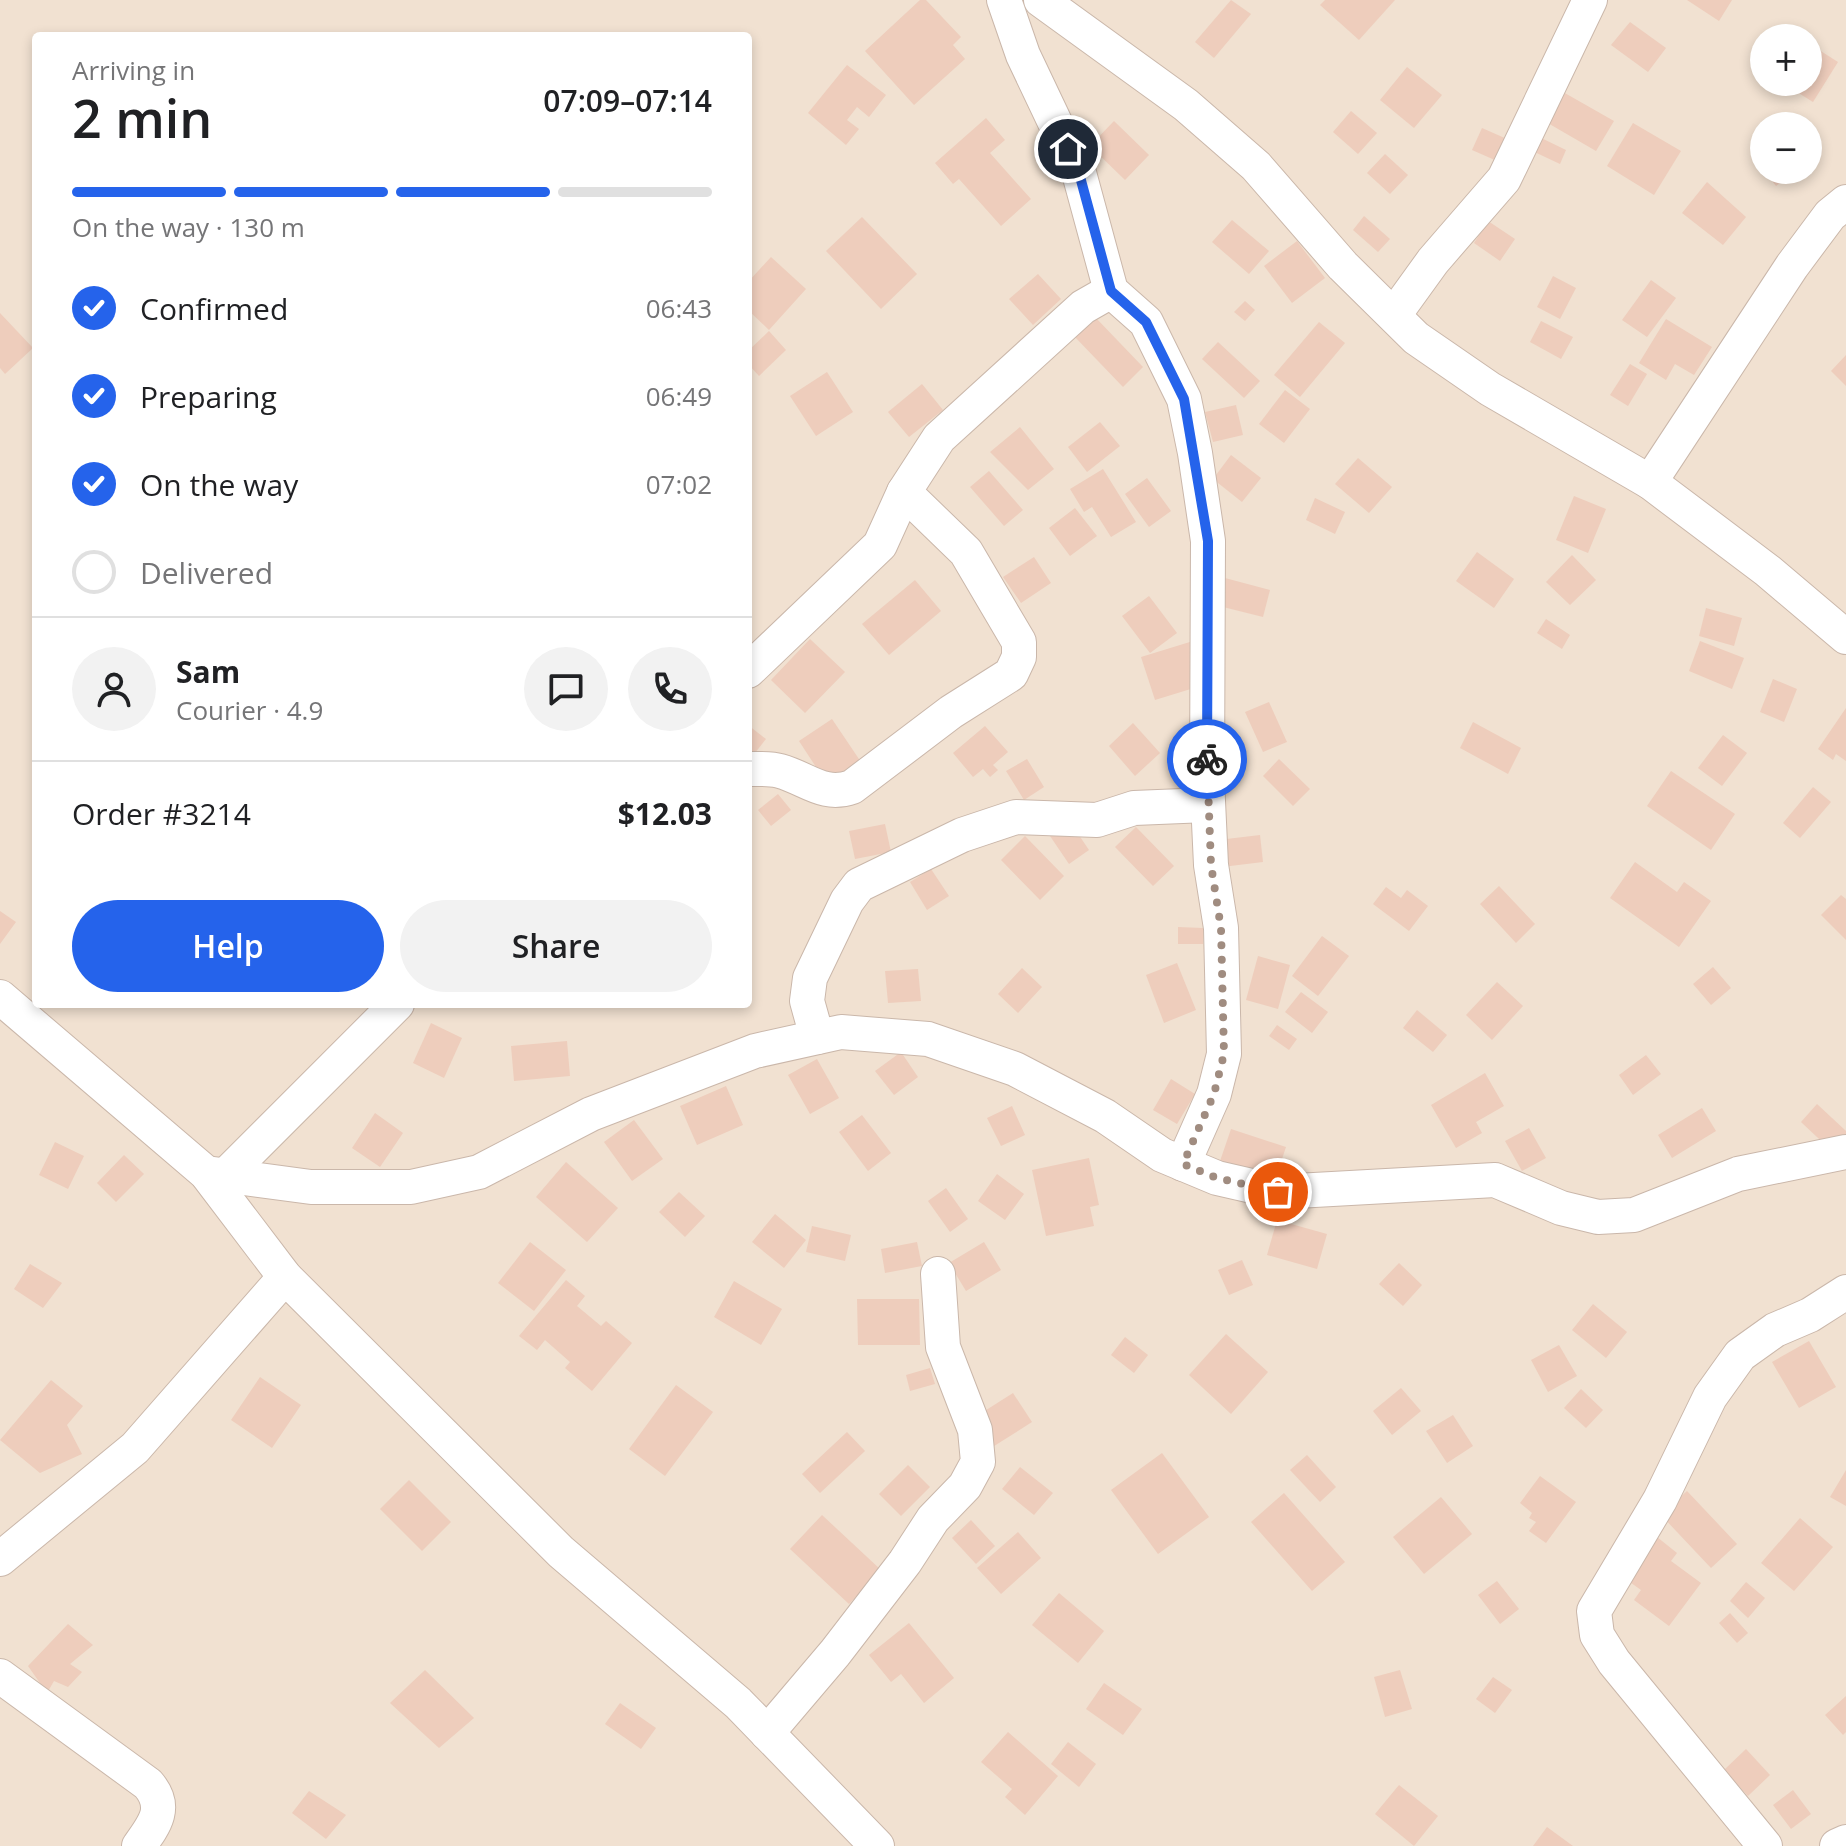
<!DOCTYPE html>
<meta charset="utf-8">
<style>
body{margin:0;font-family:"Open Sans",sans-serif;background:#f2f2f2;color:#202124;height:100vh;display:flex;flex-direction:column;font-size:30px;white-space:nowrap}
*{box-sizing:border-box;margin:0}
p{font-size:26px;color:#757577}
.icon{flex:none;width:44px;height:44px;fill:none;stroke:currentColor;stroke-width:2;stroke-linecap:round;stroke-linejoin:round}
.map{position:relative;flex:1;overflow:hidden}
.panel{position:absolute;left:32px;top:32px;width:720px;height:976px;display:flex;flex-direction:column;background:#fff;border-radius:8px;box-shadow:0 4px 12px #0003}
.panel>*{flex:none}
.fabs{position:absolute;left:1750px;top:24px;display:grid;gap:16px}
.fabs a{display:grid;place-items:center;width:72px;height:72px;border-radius:50%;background:#fff;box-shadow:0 4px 12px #0003;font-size:40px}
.pin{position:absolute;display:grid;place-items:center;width:68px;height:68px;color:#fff;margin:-34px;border:4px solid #fff;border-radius:50%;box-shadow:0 2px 8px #0007}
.courier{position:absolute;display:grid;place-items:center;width:80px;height:80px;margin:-40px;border:6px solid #2563eb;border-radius:50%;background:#fff;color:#222;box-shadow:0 2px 10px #0007}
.overview em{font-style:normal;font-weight:600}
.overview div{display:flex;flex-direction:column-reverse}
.overview{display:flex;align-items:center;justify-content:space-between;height:136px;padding:0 40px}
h1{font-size:52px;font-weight:600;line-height:60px}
.bar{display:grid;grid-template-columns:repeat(4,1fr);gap:12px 8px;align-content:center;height:96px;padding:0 40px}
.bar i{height:10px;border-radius:6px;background:#e0e0e0}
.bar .on{background:#2563eb}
.bar p{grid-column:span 4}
.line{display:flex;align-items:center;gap:20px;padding:0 40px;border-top:2px solid #e0e0e0}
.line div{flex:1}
.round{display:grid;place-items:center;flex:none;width:84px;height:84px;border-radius:42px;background:#f2f2f2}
ol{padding:0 40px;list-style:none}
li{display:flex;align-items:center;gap:24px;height:88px}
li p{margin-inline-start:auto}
li .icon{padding:8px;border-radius:50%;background:#2563eb;color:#fff;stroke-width:4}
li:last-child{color:#757577}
li i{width:44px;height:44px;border:4px solid #e0e0e0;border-radius:50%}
.primary-button{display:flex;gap:16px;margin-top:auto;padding:16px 40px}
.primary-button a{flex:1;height:92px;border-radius:48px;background:#2563eb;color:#fff;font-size:32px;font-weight:600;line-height:92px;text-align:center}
.primary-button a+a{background:#f2f2f2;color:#202124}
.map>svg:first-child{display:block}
.residential{fill:#f1e1d1;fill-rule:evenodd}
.building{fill:#eecdbc}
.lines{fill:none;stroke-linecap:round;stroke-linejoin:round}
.street-casing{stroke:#cab7aa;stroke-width:36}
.street{stroke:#fff;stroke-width:34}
.done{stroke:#a08c80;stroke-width:8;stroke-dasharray:0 14.4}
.route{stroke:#2563eb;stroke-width:10}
</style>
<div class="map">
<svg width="1846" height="1846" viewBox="0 0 1846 1846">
<rect width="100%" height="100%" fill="#faf0e2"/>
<path class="residential" d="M0,0h1846v1846h-1846zM36,36h712v968h-712zM1764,38h44v44h-44zM1764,126h44v44h-44z"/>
<g class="building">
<polygon points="920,0 926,0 961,37 953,45 965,59 914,105 865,51"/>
<polygon points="1231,0 1251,14 1214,58 1195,42"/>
<polygon points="1325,0 1395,0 1359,40 1320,5"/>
<polygon points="1687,0 1732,0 1719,21"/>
<polygon points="1630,22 1666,48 1648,72 1611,45"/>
<polygon points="1808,43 1838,62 1813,102 1781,82 1808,82"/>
<polygon points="847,65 886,95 869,117 857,107 847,120 859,129 846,145 808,113"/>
<polygon points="1407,67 1442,95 1414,128 1380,100"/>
<polygon points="1563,92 1614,121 1596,151 1546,122"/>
<polygon points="1351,111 1377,133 1358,154 1333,132"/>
<polygon points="986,118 1005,140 990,153 1031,199 1001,226 959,179 953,184 935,163"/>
<polygon points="1114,121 1149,155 1125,180 1090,146"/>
<polygon points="1633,123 1681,151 1654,195 1607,166"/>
<polygon points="1482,128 1507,139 1497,161 1472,150"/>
<polygon points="1533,134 1566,150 1560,164 1526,148"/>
<polygon points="1764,149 1764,170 1797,170 1776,186 1753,158"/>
<polygon points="1385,154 1408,175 1390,194 1367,173"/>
<polygon points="1707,182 1746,217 1723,245 1682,213"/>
<polygon points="1364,216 1390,239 1378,252 1353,230"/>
<polygon points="862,217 917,274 881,309 826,251"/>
<polygon points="1232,220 1269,251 1249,274 1212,242"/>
<polygon points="1488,221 1515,239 1500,261 1474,243"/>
<polygon points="1297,241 1325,278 1292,303 1264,266"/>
<polygon points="771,257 806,289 769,330 748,310 748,282"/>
<polygon points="1038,274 1061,299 1033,325 1009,299"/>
<polygon points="1553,276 1576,288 1560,319 1537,307"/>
<polygon points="1651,280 1676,298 1647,337 1622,320"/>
<polygon points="1245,301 1255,310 1245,321 1234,312"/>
<polygon points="0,313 33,348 5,374 0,368"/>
<polygon points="1095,317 1143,367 1123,387 1074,336"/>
<polygon points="1666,319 1712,347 1694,375 1675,364 1666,380 1639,363"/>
<polygon points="1541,321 1573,337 1561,359 1530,342"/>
<polygon points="1319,322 1345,343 1300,397 1274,375"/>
<polygon points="769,331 786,350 759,376 748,364 748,351"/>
<polygon points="1218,342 1260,381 1244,398 1202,359"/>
<polygon points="1846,355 1846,386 1831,371"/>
<polygon points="1630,364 1647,374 1628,406 1610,395"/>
<polygon points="827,372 853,412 816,436 790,396"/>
<polygon points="922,384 943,410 909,437 888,412"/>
<polygon points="1285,390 1310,409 1284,443 1259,424"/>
<polygon points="1236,405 1243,435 1213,442 1205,412"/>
<polygon points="1100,422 1120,446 1087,472 1068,447"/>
<polygon points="1020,427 1054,469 1028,490 990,452"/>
<polygon points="1231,455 1261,478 1242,502 1213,479"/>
<polygon points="1358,458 1392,487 1369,513 1335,484"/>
<polygon points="1103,469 1136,522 1111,537 1092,507 1084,512 1070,489"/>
<polygon points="989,471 1023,510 1004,526 970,487"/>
<polygon points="1147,478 1171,511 1149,527 1125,494"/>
<polygon points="1574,496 1606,509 1588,553 1556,540"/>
<polygon points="1315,498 1345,512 1335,534 1306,520"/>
<polygon points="1075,508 1097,536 1070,556 1049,528"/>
<polygon points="1477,552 1514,579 1494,608 1456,581"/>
<polygon points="1572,555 1596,580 1570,605 1546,582"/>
<polygon points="1034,557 1051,583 1021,603 1003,577"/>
<polygon points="1225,578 1270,590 1263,617 1219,606"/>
<polygon points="915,580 941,611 889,655 862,624"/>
<polygon points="1149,596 1177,633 1150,653 1122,616"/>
<polygon points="1706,608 1742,618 1734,646 1699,636"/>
<polygon points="1546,619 1570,635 1562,649 1537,633"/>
<polygon points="810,639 845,672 805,713 771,680"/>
<polygon points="1193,641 1207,684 1155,700 1141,657"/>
<polygon points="1700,641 1744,658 1732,689 1689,671"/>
<polygon points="1773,679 1797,689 1784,722 1760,712"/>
<polygon points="1269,702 1287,742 1263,752 1245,712"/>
<polygon points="1846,708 1846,761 1836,754 1833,760 1818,749"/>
<polygon points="832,719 863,765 829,787 799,741"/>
<polygon points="1473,722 1521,748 1508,774 1460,748"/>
<polygon points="1133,723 1160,753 1135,776 1109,746"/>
<polygon points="748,725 766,739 748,762"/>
<polygon points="985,726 1008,752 993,765 998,770 990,777 983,769 973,777 953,753"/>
<polygon points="1723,735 1747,753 1722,786 1698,768"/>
<polygon points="1027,759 1044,787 1024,800 1006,771"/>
<polygon points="1279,759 1310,789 1293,806 1263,776"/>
<polygon points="1671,771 1735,814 1711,850 1647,806"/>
<polygon points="1813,787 1831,802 1800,838 1783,823"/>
<polygon points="778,794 791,810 771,826 758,810"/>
<polygon points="1070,822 1089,850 1069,864 1050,836"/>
<polygon points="885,824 891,852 855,859 849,831"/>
<polygon points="1136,827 1174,866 1153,886 1115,847"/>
<polygon points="1260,835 1263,862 1222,867 1218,840"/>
<polygon points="1025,836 1064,876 1040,900 1001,860"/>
<polygon points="1635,862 1677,892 1684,882 1711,901 1679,947 1610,898"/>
<polygon points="931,869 949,896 927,910 910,882"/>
<polygon points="1499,886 1535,924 1516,943 1480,904"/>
<polygon points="1386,887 1401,898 1407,890 1428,906 1409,931 1373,904"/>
<polygon points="1841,895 1846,899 1846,940 1821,915"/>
<polygon points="0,911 16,922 0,944"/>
<polygon points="1178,927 1203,928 1203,944 1178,944"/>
<polygon points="1322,936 1349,956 1318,996 1292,976"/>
<polygon points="1258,956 1290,965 1278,1009 1246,1000"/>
<polygon points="1177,963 1196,1010 1164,1023 1146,975"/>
<polygon points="1713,967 1731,988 1711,1005 1693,984"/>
<polygon points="1022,968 1042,987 1018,1013 998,994"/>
<polygon points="918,969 921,1001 888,1003 885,971"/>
<polygon points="1497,982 1523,1006 1492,1040 1466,1015"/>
<polygon points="1301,992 1328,1012 1312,1033 1285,1012"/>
<polygon points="1417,1010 1447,1035 1433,1052 1403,1028"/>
<polygon points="431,1023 462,1038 444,1078 413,1063"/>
<polygon points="1277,1025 1297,1039 1289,1050 1269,1036"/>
<polygon points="567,1041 570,1076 514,1081 511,1046"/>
<polygon points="901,1052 918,1077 894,1095 875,1071"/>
<polygon points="1646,1055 1661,1074 1633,1095 1619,1075"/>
<polygon points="817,1059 839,1098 810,1114 788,1075"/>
<polygon points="1485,1073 1504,1106 1476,1122 1482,1133 1456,1148 1431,1105"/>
<polygon points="1171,1079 1195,1094 1177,1124 1153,1110"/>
<polygon points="726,1086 743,1125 697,1145 680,1106"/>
<polygon points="1817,1104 1846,1131 1846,1140 1834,1153 1801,1122"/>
<polygon points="1012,1106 1025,1135 1001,1146 987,1118"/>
<polygon points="1702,1108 1716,1131 1672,1158 1658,1135"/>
<polygon points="375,1113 403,1133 380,1167 352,1148"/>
<polygon points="862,1115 891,1153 868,1171 839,1132"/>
<polygon points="634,1120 663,1159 632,1181 604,1142"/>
<polygon points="1529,1128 1546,1158 1522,1171 1505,1141"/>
<polygon points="1231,1129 1286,1147 1275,1180 1220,1161"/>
<polygon points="55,1142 84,1156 68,1189 39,1175"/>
<polygon points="124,1155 144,1174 116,1202 97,1183"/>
<polygon points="1089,1158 1099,1205 1090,1207 1094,1226 1046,1236 1032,1170"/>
<polygon points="566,1162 618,1208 587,1242 536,1197"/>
<polygon points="997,1174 1024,1194 1005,1220 978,1201"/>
<polygon points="946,1188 968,1219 950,1232 928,1201"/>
<polygon points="679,1192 705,1216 685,1237 659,1212"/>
<polygon points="775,1214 806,1240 784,1268 752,1242"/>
<polygon points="1277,1220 1327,1234 1317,1269 1267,1255"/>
<polygon points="812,1226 851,1235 845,1261 806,1252"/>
<polygon points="530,1242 566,1270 534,1311 498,1283"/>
<polygon points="917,1242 922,1266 885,1273 881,1249"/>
<polygon points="984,1242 1001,1270 966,1291 949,1263"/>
<polygon points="1242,1260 1253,1285 1229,1295 1218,1270"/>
<polygon points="1399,1263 1422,1285 1403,1306 1379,1284"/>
<polygon points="30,1264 62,1283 43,1308 14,1289"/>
<polygon points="566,1280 585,1296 577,1306 601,1326 606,1321 632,1343 592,1391 565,1368 570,1362 545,1340 537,1350 519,1336"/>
<polygon points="734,1281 782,1309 761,1345 714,1317"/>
<polygon points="857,1299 919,1299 920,1345 858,1345"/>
<polygon points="1593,1304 1627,1332 1606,1358 1572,1330"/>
<polygon points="1226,1334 1268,1372 1231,1414 1189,1375"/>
<polygon points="1125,1337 1148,1355 1134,1373 1111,1355"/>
<polygon points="1809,1341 1836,1387 1799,1408 1772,1362"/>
<polygon points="1559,1345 1577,1376 1548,1392 1531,1360"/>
<polygon points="930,1368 935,1384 910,1391 906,1375"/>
<polygon points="260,1377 301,1405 272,1448 231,1420"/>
<polygon points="51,1380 83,1406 67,1425 82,1454 40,1473 0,1440"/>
<polygon points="676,1385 713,1412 665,1476 629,1449"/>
<polygon points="1401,1388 1421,1411 1392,1435 1373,1411"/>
<polygon points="1581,1389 1603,1410 1586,1428 1564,1408"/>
<polygon points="1013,1393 1032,1422 991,1448 972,1419"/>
<polygon points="1453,1415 1473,1446 1447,1463 1426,1431"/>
<polygon points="847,1432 865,1451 820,1493 802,1474"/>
<polygon points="1162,1453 1209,1517 1158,1554 1111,1490"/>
<polygon points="1307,1455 1336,1487 1320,1502 1290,1470"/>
<polygon points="908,1465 930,1487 901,1516 879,1494"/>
<polygon points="1020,1467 1053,1493 1034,1515 1002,1489"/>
<polygon points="1846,1470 1846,1506 1830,1497"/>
<polygon points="1540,1476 1576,1502 1546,1543 1529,1531 1536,1522 1529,1518 1532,1513 1520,1503"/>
<polygon points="409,1480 451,1522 422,1551 380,1509"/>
<polygon points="1687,1491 1737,1544 1711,1568 1661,1515"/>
<polygon points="1284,1493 1345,1562 1312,1591 1251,1522"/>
<polygon points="1441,1497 1472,1534 1424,1574 1393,1537"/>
<polygon points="822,1515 881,1570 849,1604 790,1549"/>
<polygon points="1800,1518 1833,1547 1794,1591 1761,1563"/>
<polygon points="971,1520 995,1546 976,1564 952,1538"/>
<polygon points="1018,1532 1041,1558 1001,1594 977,1568"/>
<polygon points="1652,1533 1677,1553 1671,1561 1701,1583 1669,1626 1634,1600 1641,1590 1620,1575"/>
<polygon points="1497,1581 1519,1609 1500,1624 1478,1595"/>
<polygon points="1746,1582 1765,1598 1748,1618 1730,1601"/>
<polygon points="1059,1593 1104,1631 1078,1663 1032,1625"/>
<polygon points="1730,1613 1748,1633 1737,1643 1719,1623"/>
<polygon points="909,1623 954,1678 924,1703 901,1674 891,1682 869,1655"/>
<polygon points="68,1624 93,1645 70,1664 82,1672 68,1687 54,1681 47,1693 28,1666"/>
<polygon points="425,1670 474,1718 439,1748 390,1703"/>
<polygon points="1400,1670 1412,1709 1385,1717 1374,1677"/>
<polygon points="1493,1677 1512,1690 1495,1713 1476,1699"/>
<polygon points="1104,1683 1142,1709 1123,1735 1086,1709"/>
<polygon points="1846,1696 1846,1732 1843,1735 1825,1715"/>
<polygon points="620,1703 656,1728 641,1749 605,1724"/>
<polygon points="1008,1732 1058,1776 1025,1815 1005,1797 1012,1789 981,1762"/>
<polygon points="1068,1742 1096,1764 1079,1787 1051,1764"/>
<polygon points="1746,1749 1770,1775 1748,1796 1724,1770"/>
<polygon points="1399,1785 1438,1816 1414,1846 1375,1814"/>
<polygon points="1793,1790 1811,1814 1791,1829 1773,1805"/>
<polygon points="309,1791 346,1815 326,1839 292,1813"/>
<polygon points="1547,1827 1573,1846 1533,1846"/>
</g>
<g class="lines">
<g class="street-casing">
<g id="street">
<polyline points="1004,0 1023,55 1079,173 1111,291 1146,322 1184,399 1195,453 1208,541 1207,780 1211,865 1221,928 1224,1054 1214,1094 1183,1164"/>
<polyline points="1041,0 1186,105 1256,166 1343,266 1416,338 1490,389 1650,482 1768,571 1846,637"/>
<polyline points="1394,315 1433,261 1504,179 1590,0"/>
<polyline points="1650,482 1792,266 1830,215 1846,202"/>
<polyline points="748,671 880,545 904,492 939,438 1083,307 1111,291"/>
<path d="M748,769c10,0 22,-1 32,2 28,8 43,26 72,16l99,-75 60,-38 8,-17v-15l-53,-90 -62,-60"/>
<polyline points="0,997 206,1173 285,1277 561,1552 738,1703 877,1846"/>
<polyline points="817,1037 807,1001 810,978 847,901 859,885 962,835 1016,817 1097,820 1134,808 1207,805"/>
<polyline points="206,1173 311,1187 411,1187 479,1172 591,1114 755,1051 841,1032 928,1039 1015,1069 1105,1116 1162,1155 1217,1178 1278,1192 1495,1180 1561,1208 1598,1217 1634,1215 1738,1174 1846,1152"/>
<polyline points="227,1174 397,1004"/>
<polyline points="0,1559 135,1448 285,1277"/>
<path d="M0,1676l148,108c20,23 7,40 -9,62"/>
<polyline points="767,1733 835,1653 905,1562 933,1519 965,1486 978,1462 975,1430 943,1347 938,1274"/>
<polyline points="1765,1846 1614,1662 1597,1635 1594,1611 1660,1500 1710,1397 1740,1355 1775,1330 1810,1315 1846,1292"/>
<polyline points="1837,1846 1846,1842"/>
</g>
</g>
<use href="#street" class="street"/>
</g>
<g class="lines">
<polyline class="done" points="1207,759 1211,865 1221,928 1224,1054 1214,1094 1183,1164 1217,1178 1278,1192"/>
<polyline class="route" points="1068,149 1079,173 1111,291 1146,322 1184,399 1208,541 1207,759"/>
</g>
</svg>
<div class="fabs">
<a>+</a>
<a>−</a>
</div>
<div class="pin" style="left:1278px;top:1192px;background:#ea580c"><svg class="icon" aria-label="bag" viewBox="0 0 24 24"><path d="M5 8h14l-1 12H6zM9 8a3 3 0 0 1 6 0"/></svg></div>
<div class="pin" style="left:1068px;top:149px;background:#1f2937"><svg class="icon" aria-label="home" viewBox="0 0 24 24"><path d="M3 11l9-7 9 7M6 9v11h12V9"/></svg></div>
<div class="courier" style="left:1207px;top:759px"><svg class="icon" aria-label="bike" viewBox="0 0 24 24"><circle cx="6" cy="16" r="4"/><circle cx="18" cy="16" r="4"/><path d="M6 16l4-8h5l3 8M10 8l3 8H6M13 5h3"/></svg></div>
<section class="panel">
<div class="overview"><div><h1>2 min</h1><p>Arriving in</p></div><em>07:09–07:14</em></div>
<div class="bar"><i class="on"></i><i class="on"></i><i class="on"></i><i></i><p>On the way · 130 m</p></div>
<ol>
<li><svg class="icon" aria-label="check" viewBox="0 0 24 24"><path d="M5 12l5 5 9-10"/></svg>Confirmed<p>06:43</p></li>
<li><svg class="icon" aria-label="check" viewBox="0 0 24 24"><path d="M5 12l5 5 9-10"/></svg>Preparing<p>06:49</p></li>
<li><svg class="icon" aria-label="check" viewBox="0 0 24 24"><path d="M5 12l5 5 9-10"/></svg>On the way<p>07:02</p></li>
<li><i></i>Delivered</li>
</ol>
<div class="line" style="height:144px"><a class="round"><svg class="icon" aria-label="person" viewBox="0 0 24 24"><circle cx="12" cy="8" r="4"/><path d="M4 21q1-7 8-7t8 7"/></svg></a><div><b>Sam</b><p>Courier · 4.9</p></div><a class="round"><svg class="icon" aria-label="chat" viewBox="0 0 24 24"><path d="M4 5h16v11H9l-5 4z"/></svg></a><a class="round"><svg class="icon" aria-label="phone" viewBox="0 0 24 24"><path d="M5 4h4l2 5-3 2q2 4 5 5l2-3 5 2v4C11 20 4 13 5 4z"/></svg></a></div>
<div class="line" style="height:104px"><div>Order #3214</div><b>$12.03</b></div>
<div class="primary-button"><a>Help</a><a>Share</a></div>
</section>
</div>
